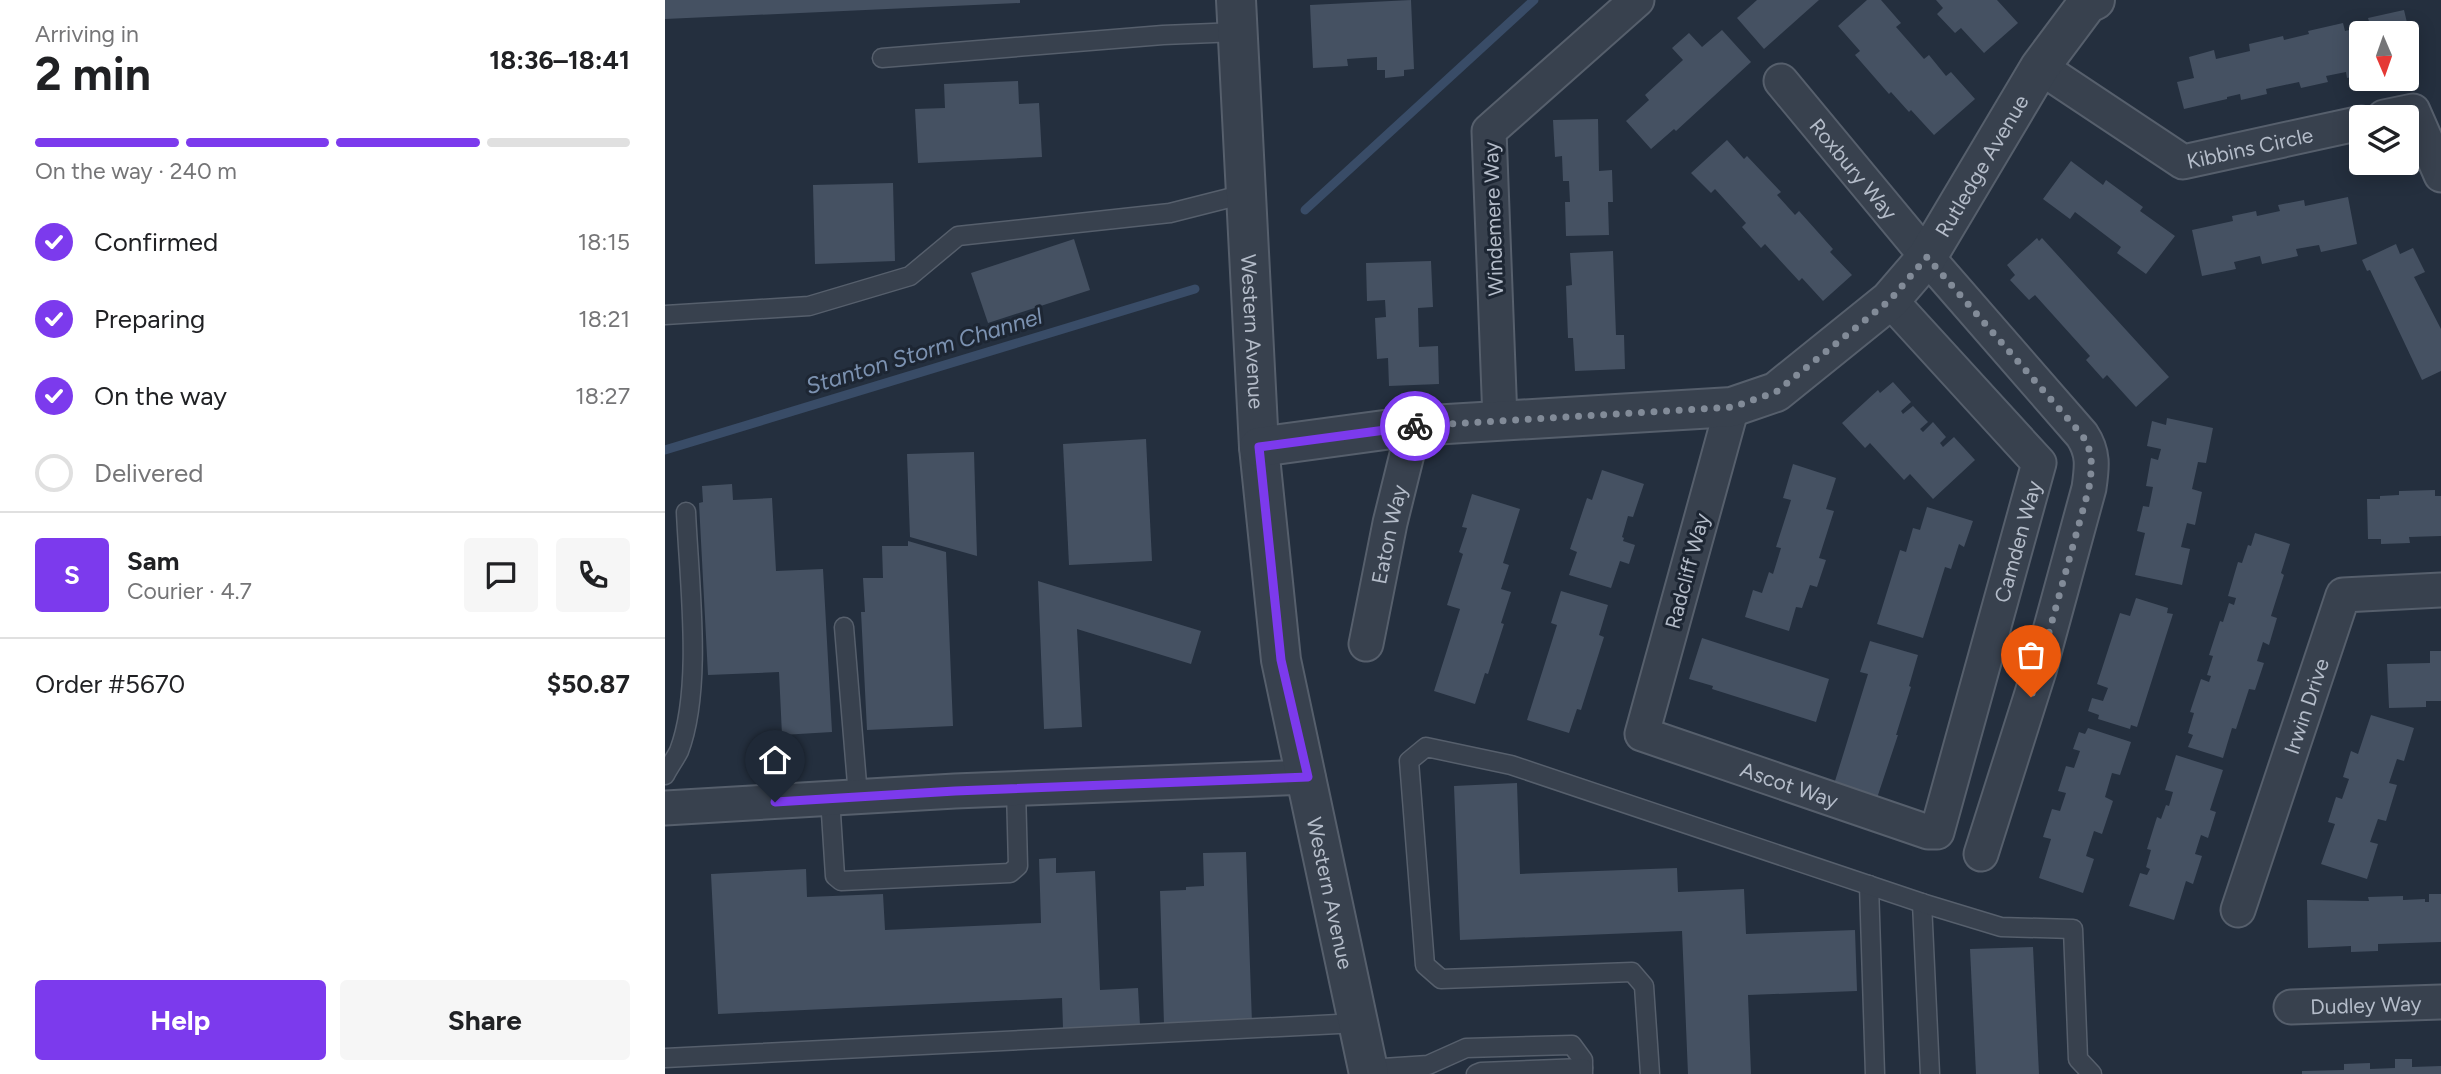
<!DOCTYPE html>
<meta charset="utf-8">
<style>
body{margin:0;font-family:Figtree,sans-serif;background:#f6f6f6;color:#202124;height:100vh;display:flex;flex-direction:column;font-size:26px;white-space:nowrap}
*{box-sizing:border-box;margin:0}
p{font-size:23px;color:#757577}
.icon{flex:none;width:38px;height:38px;fill:none;stroke:currentColor;stroke-width:2;stroke-linecap:round;stroke-linejoin:round}
.map{position:relative;flex:1;overflow:hidden}
.details{display:flex;flex-direction:column;background:#fff;width:665px}
.details>*{flex:none}
.needle{width:46px;rotate:178deg}
.fabs{position:absolute;left:1684px;top:21px;display:grid;gap:14px}
.fabs a{display:grid;place-items:center;width:70px;height:70px;border-radius:7px;background:#fff;box-shadow:0 4px 18px #0003;font-size:35px}
.pin{position:absolute;display:grid;place-items:center;width:60px;height:60px;color:#fff;margin:-72px -30px;border-radius:50% 50% 50% 0;rotate:-45deg;box-shadow:0 0 7px #0007}
.pin .icon{rotate:45deg}
.courier{position:absolute;display:grid;place-items:center;width:70px;height:70px;margin:-35px;border:5px solid #7c3aed;border-radius:50%;background:#fff;color:#222;box-shadow:0 2px 9px #0007}
.headline em{font-style:normal;font-weight:700}
.headline div{display:flex;flex-direction:column-reverse}
.headline{display:flex;align-items:center;justify-content:space-between;height:119px;padding:0 35px}
h1{font-size:46px;font-weight:700;line-height:52px}
.bar{display:grid;grid-template-columns:repeat(4,1fr);gap:10px 7px;align-content:center;height:84px;padding:0 35px}
.bar i{height:9px;border-radius:5px;background:#e0e0e0}
.bar .on{background:#7c3aed}
.bar p{grid-column:span 4}
.line{display:flex;align-items:center;gap:18px;padding:0 35px;border-top:2px solid #e0e0e0}
.line div{flex:1}
.round{display:grid;place-items:center;flex:none;width:74px;height:74px;border-radius:7px;background:#f6f6f6}
ol{padding:0 35px;list-style:none}
li{display:flex;align-items:center;gap:21px;height:77px}
li p{margin-inline-start:auto}
li .icon{padding:7px;border-radius:50%;background:#7c3aed;color:#fff;stroke-width:4}
li:last-child{color:#757577}
li i{width:38px;height:38px;border:4px solid #e0e0e0;border-radius:50%}
.action{display:flex;gap:14px;margin-top:auto;padding:14px 35px}
.action a{flex:1;height:80px;border-radius:7px;background:#7c3aed;color:#fff;font-size:28px;font-weight:700;line-height:80px;text-align:center}
.action a+a{background:#f6f6f6;color:#202124}
main{display:flex;flex:1;min-height:0}
.map>svg:first-child{display:block}
.lines{fill:none;stroke-linecap:round;stroke-linejoin:round}
.stream{stroke:#394c67;stroke-width:9}
.building{fill:#455162}
.service-casing{stroke:#565f6c;stroke-width:21}
.minor-casing{stroke:#565f6c;stroke-width:37}
.tertiary-casing{stroke:#565f6c;stroke-width:42}
.service{stroke:#38414e;stroke-width:18}
.minor{stroke:#38414e;stroke-width:33}
.tertiary{stroke:#38414e;stroke-width:38}
.done{stroke:#828b98;stroke-width:7;stroke-dasharray:0 12.6}
.route{stroke:#7c3aed;stroke-width:9}
.labels{text-anchor:middle;dominant-baseline:central;stroke-width:6;stroke-linejoin:round;paint-order:stroke}
.street-label{font-size:21px;fill:#b4bcc9;stroke:#1d2633}
.water-label{font-size:23px;font-style:italic;fill:#7c92b1;stroke:#1d2633}
</style>
<main>
<section class="details">
<div class="headline"><div><h1>2 min</h1><p>Arriving in</p></div><em>18:36–18:41</em></div>
<div class="bar"><i class="on"></i><i class="on"></i><i class="on"></i><i></i><p>On the way · 240 m</p></div>
<ol>
<li><svg class="icon" aria-label="check" viewBox="0 0 24 24"><path d="M5 12l5 5 9-10"/></svg>Confirmed<p>18:15</p></li>
<li><svg class="icon" aria-label="check" viewBox="0 0 24 24"><path d="M5 12l5 5 9-10"/></svg>Preparing<p>18:21</p></li>
<li><svg class="icon" aria-label="check" viewBox="0 0 24 24"><path d="M5 12l5 5 9-10"/></svg>On the way<p>18:27</p></li>
<li><i></i>Delivered</li>
</ol>
<div class="line" style="height:126px"><b class="round" style="background:#7c3aed;color:#fff">S</b><div><b>Sam</b><p>Courier · 4.7</p></div><a class="round"><svg class="icon" aria-label="chat" viewBox="0 0 24 24"><path d="M4 5h16v11H9l-5 4z"/></svg></a><a class="round"><svg class="icon" aria-label="phone" viewBox="0 0 24 24"><path d="M5 4h4l2 5-3 2q2 4 5 5l2-3 5 2v4C11 20 4 13 5 4z"/></svg></a></div>
<div class="line" style="height:91px"><div>Order #5670</div><b>$50.87</b></div>
<div class="action"><a>Help</a><a>Share</a></div>
</section>
<div class="map">
<svg width="1776" height="1074" viewBox="0 0 1776 1074">
<rect width="100%" height="100%" fill="#242f3e"/>
<g class="lines">
<g class="stream">
<polyline points="640,210 869,0"/>
<polyline points="0,450 530,289"/>
</g>
</g>
<g class="building">
<polygon points="0,0 355,0 355,3 0,19"/>
<polygon points="746,0 749,69 739,70 739,76 720,78 720,70 712,70 712,57 682,59 683,66 648,68 645,5"/>
<polygon points="1092,0 1154,0 1099,49 1072,18"/>
<polygon points="1202,0 1216,0 1236,23 1231,27 1259,59 1264,55 1281,76 1286,72 1310,99 1269,135 1246,110 1244,112 1226,92 1224,94 1190,55 1195,51 1173,26"/>
<polygon points="1271,0 1332,0 1353,23 1319,53 1296,28 1290,33 1272,14 1278,8"/>
<polygon points="1739,10 1750,56 1741,58 1741,33 1696,33 1696,75 1682,78 1681,72 1661,76 1663,82 1636,88 1634,82 1601,89 1602,94 1576,100 1575,94 1562,97 1562,99 1519,109 1512,82 1529,78 1524,57 1549,50 1551,59 1585,51 1584,44 1618,36 1619,40 1644,34 1643,31 1678,23 1680,31 1705,25 1703,18"/>
<polygon points="1057,30 1086,62 1011,131 1009,129 986,149 961,121 984,100 980,95 1018,60 1007,48 1024,33 1037,47"/>
<polygon points="353,81 354,104 374,103 377,157 253,163 250,109 280,108 279,84"/>
<polygon points="933,119 934,171 947,170 948,202 943,202 944,235 901,236 900,202 905,202 904,181 898,181 897,156 890,157 888,120"/>
<polygon points="1062,140 1079,159 1082,156 1116,192 1112,195 1130,215 1134,211 1168,249 1165,252 1187,275 1158,301 1137,278 1134,281 1100,244 1096,248 1077,227 1081,223 1050,189 1046,193 1026,173"/>
<polygon points="1406,161 1438,185 1441,180 1478,207 1475,211 1510,236 1481,274 1452,253 1456,247 1410,212 1405,219 1378,199"/>
<polygon points="228,183 230,261 150,264 148,185"/>
<polygon points="1683,197 1692,244 1656,252 1654,245 1631,249 1633,256 1597,264 1595,256 1569,262 1571,269 1537,276 1527,230 1568,221 1567,216 1591,211 1592,216 1615,211 1613,205 1639,200 1640,206"/>
<polygon points="1372,238 1374,241 1377,238 1504,377 1471,407 1442,375 1438,379 1421,360 1425,356 1370,295 1364,300 1345,280 1350,275 1342,265"/>
<polygon points="409,239 425,290 323,323 306,273"/>
<polygon points="1731,244 1735,254 1748,248 1760,272 1749,277 1776,329 1776,371 1757,380 1705,270 1702,271 1697,260"/>
<polygon points="948,251 951,335 959,335 960,369 910,371 908,338 903,338 901,286 907,285 905,253"/>
<polygon points="766,261 768,307 753,308 754,347 773,346 774,384 724,386 723,358 712,359 710,318 721,317 720,300 702,301 701,263"/>
<polygon points="1228,382 1246,402 1236,411 1238,414 1248,406 1263,422 1255,429 1258,432 1268,422 1281,437 1275,443 1278,447 1289,437 1310,460 1268,499 1245,474 1239,480 1205,443 1200,448 1177,423 1213,390 1215,393"/>
<polygon points="1502,418 1548,428 1541,463 1533,462 1527,489 1537,492 1530,525 1522,523 1516,547 1525,549 1517,585 1470,575 1480,533 1472,531 1478,506 1484,507 1488,487 1481,486 1486,458 1493,460 1496,449 1482,446 1487,421 1501,425"/>
<polygon points="481,439 487,561 404,565 398,444"/>
<polygon points="309,452 312,556 245,537 242,454"/>
<polygon points="1128,464 1171,478 1161,509 1169,511 1154,558 1161,560 1152,587 1145,585 1137,608 1131,607 1124,631 1080,617 1088,590 1097,593 1104,572 1108,574 1116,548 1111,547 1126,500 1118,498"/>
<polygon points="937,470 979,484 968,517 963,516 957,537 959,538 958,541 970,545 964,564 955,561 946,588 904,575 912,552 905,549 922,498 927,500"/>
<polygon points="67,484 68,500 107,498 111,571 158,569 167,732 117,735 114,672 43,675 34,503 38,502 37,486"/>
<polygon points="1770,490 1770,496 1776,496 1776,536 1744,537 1745,543 1716,544 1716,539 1703,539 1702,499 1715,499 1715,496 1734,495 1734,491"/>
<polygon points="807,494 855,509 838,563 844,565 836,589 846,592 836,623 839,624 823,674 820,673 810,704 769,691 795,609 782,605 798,554 794,552 802,528 797,527"/>
<polygon points="1262,507 1308,521 1299,547 1294,544 1286,569 1280,567 1258,638 1212,624 1235,550 1241,552 1248,528 1255,530"/>
<polygon points="1590,533 1625,544 1616,573 1619,575 1606,616 1612,618 1604,645 1598,642 1592,661 1599,663 1590,690 1584,689 1571,729 1567,728 1558,758 1523,747 1528,735 1523,733 1529,713 1525,712 1536,679 1544,682 1546,676 1542,675 1548,656 1544,655 1555,621 1558,622 1564,603 1569,605 1571,598 1563,596 1573,562 1577,563 1583,545 1586,546"/>
<polygon points="243,541 281,552 288,726 202,730 196,612 200,612 198,578 218,578 217,546 243,546"/>
<polygon points="373,581 536,631 526,664 412,629 417,727 379,729"/>
<polygon points="896,591 943,605 934,635 939,637 916,710 912,709 904,733 862,720 892,625 886,623"/>
<polygon points="1471,598 1503,608 1502,613 1508,614 1472,727 1466,725 1465,729 1433,719 1434,715 1423,711 1427,698 1438,701 1443,688 1432,684 1455,613 1465,616"/>
<polygon points="1037,638 1164,679 1151,722 1047,689 1048,686 1024,679"/>
<polygon points="1205,641 1253,655 1244,686 1246,687 1231,735 1233,735 1209,807 1166,794 1203,674 1195,672"/>
<polygon points="1765,651 1776,651 1776,701 1761,701 1761,707 1724,708 1722,664 1765,663"/>
<polygon points="1706,715 1749,728 1739,761 1732,759 1724,783 1732,785 1721,821 1713,819 1705,842 1713,844 1702,879 1656,864 1670,824 1663,822 1671,797 1677,799 1684,779 1678,777 1686,751 1693,754"/>
<polygon points="1423,728 1466,742 1455,775 1447,773 1440,797 1448,801 1437,834 1429,831 1421,856 1429,859 1418,893 1374,878 1386,839 1378,837 1387,809 1395,811 1401,793 1393,791 1401,766 1409,768 1415,751 1408,749 1414,732 1420,734"/>
<polygon points="1511,755 1558,770 1545,810 1551,812 1543,838 1536,835 1530,854 1537,856 1528,884 1521,881 1509,920 1464,906 1475,873 1482,875 1485,869 1481,867 1486,850 1482,849 1492,817 1496,819 1501,805 1504,806 1508,792 1500,790"/>
<polygon points="852,783 855,874 1012,868 1013,892 1079,889 1081,934 1190,930 1192,991 1083,995 1086,1074 1023,1074 1017,931 795,940 789,786"/>
<polygon points="581,852 587,1023 499,1025 495,891 521,890 521,887 539,886 538,853"/>
<polygon points="391,858 391,873 430,871 435,990 473,988 475,1025 398,1028 397,998 53,1014 46,874 141,869 142,897 218,894 220,930 376,923 374,859"/>
<polygon points="1764,894 1776,894 1776,942 1713,944 1713,951 1686,952 1686,946 1643,948 1642,900 1704,901 1703,897 1738,896 1738,900 1760,899 1760,902 1764,902"/>
<polygon points="1368,947 1374,1074 1311,1074 1305,949"/>
<polygon points="1730,1059 1747,1059 1747,1067 1776,1066 1776,1074 1637,1074 1637,1071 1679,1070 1679,1064 1705,1063 1705,1069 1730,1068"/>
</g>
<g class="lines">
<g class="service-casing">
<g id="service">
<polyline points="217,58 498,35 573,32"/>
<polyline points="0,315 144,306 245,276 293,236 505,213 580,194"/>
<polyline points="179,627 193,796"/>
<path d="M0,775c4,-8 10,-16 14,-24 24,-63 10,-170 7,-239"/>
<polyline points="165,798 170,876 176,881 345,873 353,866 351,789"/>
<polyline points="1204,885 1210,1074"/>
<polyline points="1257,903 1265,1074"/>
<polyline points="0,1058 693,1023"/>
<polyline points="703,1069 763,1065 801,1048 907,1045 918,1060 918,1074"/>
<polyline points="811,1074 816,1072 918,1068"/>
<polyline points="985,1074 979,986 967,972 776,979 760,965 744,761 761,747 846,765 1257,903 1336,927 1408,929 1413,1059 1427,1074"/>
</g>
</g>
<g class="minor-casing">
<g id="minor">
<path id="s1" d="M1375,67l143,95 178,-39"/>
<path id="s2" d="M1116,81l146,176 155,178c12,18 10,32 7,53l-50,183 -58,183"/>
<polyline points="1719,117 1748,111 1776,175"/>
<path id="s3" d="M1067,407l-90,327 286,98h9l102,-369 -149,-163"/>
<polyline points="835,420 824,131 972,0"/>
<path id="s4" d="M701,644l24,-121 24,-97"/>
<polyline points="0,808 290,791 643,777"/>
<path id="s5" d="M1573,910l105,-315 98,-5"/>
<path id="s6" d="M1626,1007l150,-5"/>
</g>
</g>
<g class="tertiary-casing">
<g id="tertiary">
<path id="s7" d="M571,0l23,447 22,213 88,414"/>
<path id="s8" d="M594,447l155,-21 318,-19 44,-15 114,-92 37,-43 113,-190 47,-63 8,-4"/>
</g>
</g>
<use href="#service" class="service"/>
<use href="#minor" class="minor"/>
<use href="#tertiary" class="tertiary"/>
</g>
<g class="lines">
<path class="done" d="M750,426l318,-19 43,-15 114,-92 37,-43 155,178c12,18 10,32 7,53l-58,209"/>
<polyline class="route" points="110,802 290,791 643,777 616,660 594,447 750,426"/>
</g>
<g class="labels">
<g class="street-label">
<text stroke="none"><textPath href="#s1" startOffset="240">Kibbins Circle</textPath></text>
<text stroke="none"><textPath href="#s8" startOffset="831">Rutledge Avenue</textPath></text>
<text stroke="none"><textPath href="#s2" startOffset="114">Roxbury Way</textPath></text>
<text transform="translate(828 219) rotate(-92)">Windemere Way</text>
<text stroke="none"><textPath href="#s7" startOffset="332">Western Avenue</textPath></text>
<text stroke="none"><textPath href="#s4" startOffset="112">Eaton Way</textPath></text>
<text stroke="none"><textPath href="#s3" startOffset="952">Camden Way</textPath></text>
<text transform="translate(1022 571) rotate(-75)">Radcliff Way</text>
<text stroke="none"><textPath href="#s5" startOffset="215">Irwin Drive</textPath></text>
<text stroke="none"><textPath href="#s3" startOffset="495">Ascot Way</textPath></text>
<text stroke="none"><textPath href="#s7" startOffset="900">Western Avenue</textPath></text>
<text stroke="none"><textPath href="#s6" startOffset="75">Dudley Way</textPath></text>
</g>
<g class="water-label">
<text transform="translate(259 351) rotate(-17)">Stanton Storm Channel</text>
</g>
</g>
</svg>
<div class="fabs">
<a><svg class="needle" viewBox="-14 -14 28 28"><path d="M0-13l5 13h-10z" fill="#e53935"/><path d="M0 13l5-13h-10z" fill="#757577"/></svg></a>
<a><svg class="icon" aria-label="layers" viewBox="0 0 24 24"><path d="M12 4l9 5-9 5-9-5zM3 14l9 5 9-5"/></svg></a>
</div>
<div class="pin" style="left:1366px;top:697px;background:#ea580c"><svg class="icon" aria-label="bag" viewBox="0 0 24 24"><path d="M5 8h14l-1 12H6zM9 8a3 3 0 0 1 6 0"/></svg></div>
<div class="pin" style="left:110px;top:802px;background:#1f2937"><svg class="icon" aria-label="home" viewBox="0 0 24 24"><path d="M3 11l9-7 9 7M6 9v11h12V9"/></svg></div>
<div class="courier" style="left:750px;top:426px"><svg class="icon" aria-label="bike" viewBox="0 0 24 24"><circle cx="6" cy="16" r="4"/><circle cx="18" cy="16" r="4"/><path d="M6 16l4-8h5l3 8M10 8l3 8H6M13 5h3"/></svg></div>
</div>
</main>
